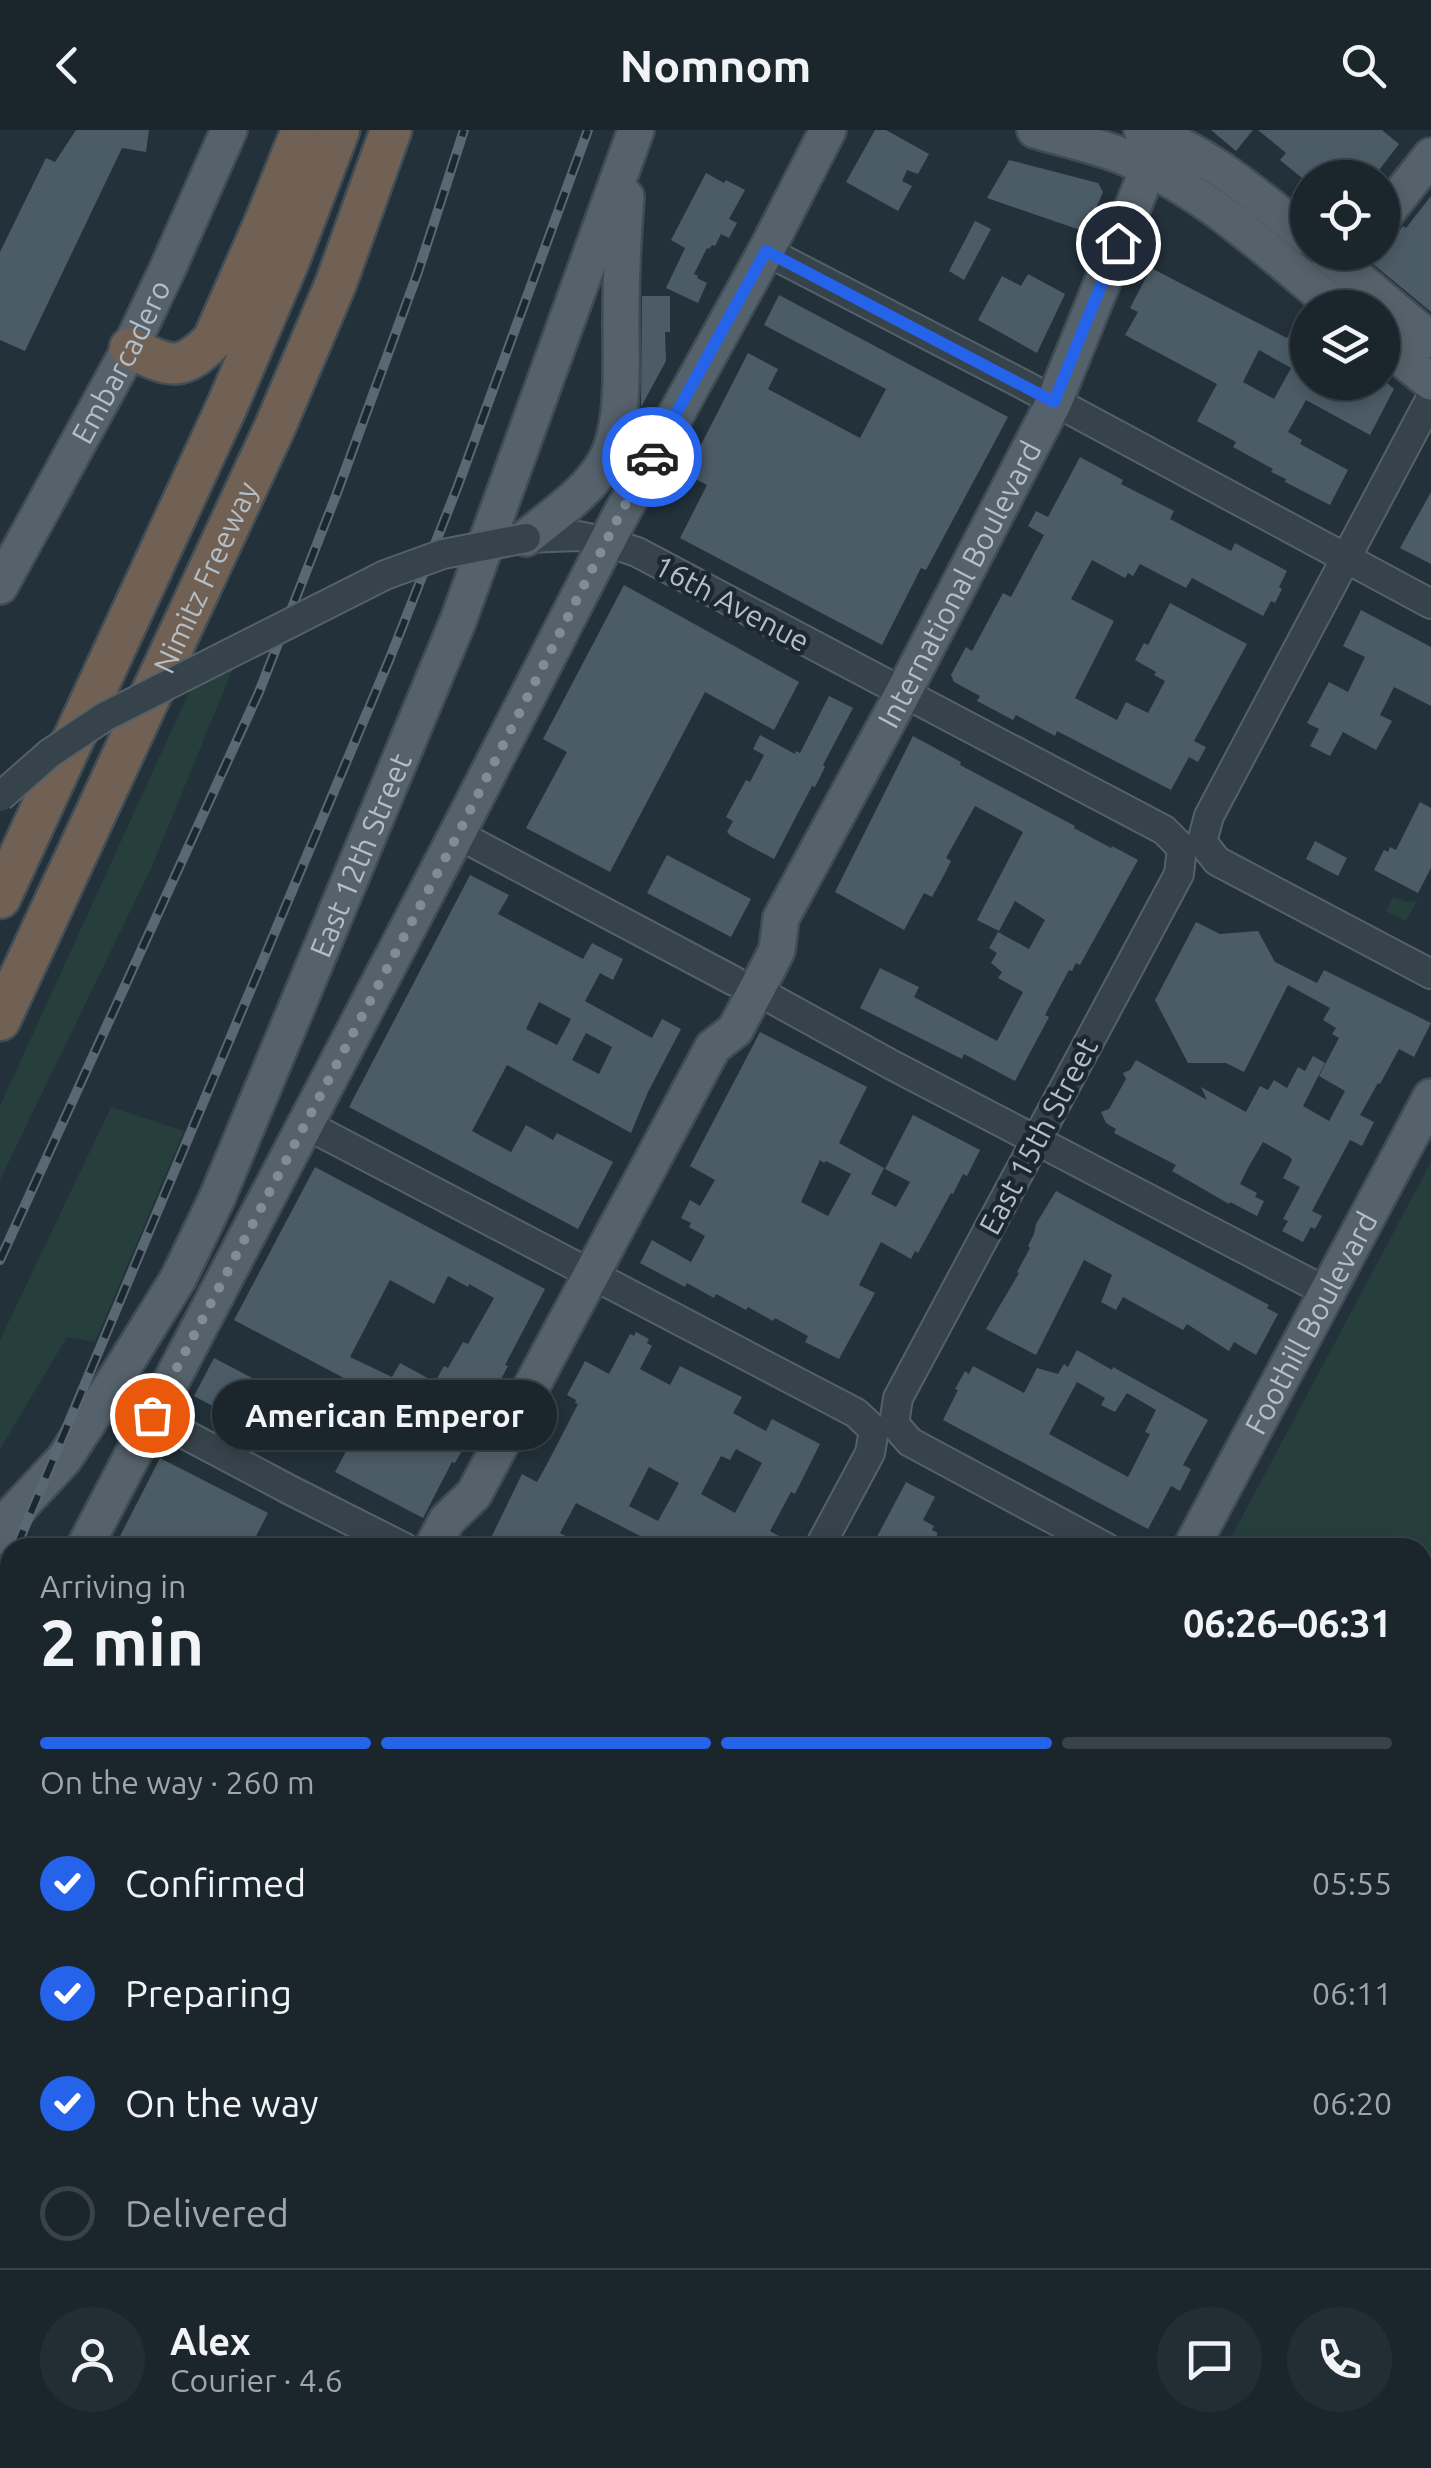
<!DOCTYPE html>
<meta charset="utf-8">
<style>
body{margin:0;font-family:Ubuntu,sans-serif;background:#232d34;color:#f1f3f6;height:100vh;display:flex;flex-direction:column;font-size:38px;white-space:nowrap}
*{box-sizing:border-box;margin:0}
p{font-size:32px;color:#9fa5a9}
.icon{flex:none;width:55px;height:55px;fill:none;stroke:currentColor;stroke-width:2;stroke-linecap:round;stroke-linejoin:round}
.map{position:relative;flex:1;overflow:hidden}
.side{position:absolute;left:0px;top:1408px;width:1432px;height:932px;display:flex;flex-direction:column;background:#1a252c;border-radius:30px 30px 0 0;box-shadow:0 5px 15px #0003,0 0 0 2px #384248}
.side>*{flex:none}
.fabs{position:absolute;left:1290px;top:30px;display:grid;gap:20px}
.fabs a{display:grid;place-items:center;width:110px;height:110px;border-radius:50%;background:#1a252c;box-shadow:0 5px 15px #0003,0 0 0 2px #384248;font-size:50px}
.pin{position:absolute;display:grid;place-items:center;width:85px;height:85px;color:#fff;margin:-42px;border:5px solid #fff;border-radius:50%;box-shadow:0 2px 10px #0007}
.courier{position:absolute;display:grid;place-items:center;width:100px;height:100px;margin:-50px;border:8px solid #2563eb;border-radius:50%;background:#fff;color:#222;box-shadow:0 2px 12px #0007}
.bubble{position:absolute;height:70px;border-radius:35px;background:#1a252c;box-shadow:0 5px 15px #0003,0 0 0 2px #384248;font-size:32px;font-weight:700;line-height:70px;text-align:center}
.summary em{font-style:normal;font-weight:700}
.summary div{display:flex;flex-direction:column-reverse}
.summary{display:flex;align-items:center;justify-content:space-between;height:170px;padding:0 40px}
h1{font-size:65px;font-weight:700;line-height:75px}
.bar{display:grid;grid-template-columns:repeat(4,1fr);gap:15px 10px;align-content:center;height:120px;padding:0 40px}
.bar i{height:12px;border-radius:8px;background:#384248}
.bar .on{background:#2563eb}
.bar p{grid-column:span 4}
.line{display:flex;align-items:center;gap:25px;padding:0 40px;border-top:2px solid #384248}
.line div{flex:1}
.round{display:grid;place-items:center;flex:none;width:105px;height:105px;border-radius:52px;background:#232d34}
ol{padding:0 40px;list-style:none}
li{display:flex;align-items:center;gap:30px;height:110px}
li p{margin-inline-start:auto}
li .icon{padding:10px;border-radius:50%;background:#2563eb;color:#fff;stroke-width:4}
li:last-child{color:#9fa5a9}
li i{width:55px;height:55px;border:5px solid #384248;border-radius:50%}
header{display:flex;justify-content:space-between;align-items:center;height:130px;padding:0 40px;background:#1a252c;font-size:45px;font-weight:700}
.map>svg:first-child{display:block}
.green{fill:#263e3c}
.pier{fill:#23313b}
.building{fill:#4c5c67;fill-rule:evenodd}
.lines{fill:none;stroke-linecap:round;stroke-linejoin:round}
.minor-casing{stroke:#556169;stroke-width:32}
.major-casing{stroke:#404c54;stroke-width:40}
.highway-casing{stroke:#424e56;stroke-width:45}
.minor{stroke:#37434b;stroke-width:28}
.major{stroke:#55626b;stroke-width:35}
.highway{stroke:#716154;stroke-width:40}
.rail-casing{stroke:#596872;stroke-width:10}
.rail{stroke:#1c2830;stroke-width:6;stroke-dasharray:19;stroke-linecap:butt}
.minor-bridge-casing{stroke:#556169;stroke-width:32;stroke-linecap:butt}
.minor-bridge{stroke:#37434b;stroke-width:28}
.done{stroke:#818d96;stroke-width:10;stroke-dasharray:0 18}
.route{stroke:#2563eb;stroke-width:12}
.labels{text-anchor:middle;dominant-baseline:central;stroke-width:9;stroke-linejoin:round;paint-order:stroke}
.street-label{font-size:30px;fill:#b3bec7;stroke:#1c2830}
</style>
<header><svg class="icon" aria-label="back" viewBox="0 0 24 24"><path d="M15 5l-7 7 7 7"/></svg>Nomnom<svg class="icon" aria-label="search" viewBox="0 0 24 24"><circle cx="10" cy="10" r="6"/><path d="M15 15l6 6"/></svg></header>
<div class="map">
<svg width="1431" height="2338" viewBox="0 0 1431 2338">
<rect width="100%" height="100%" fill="#23313b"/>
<g class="green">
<polygon points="233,538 153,734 0,1050 0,976 190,560"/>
<polygon points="1393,767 1408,772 1418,770 1406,791 1386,781"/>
<polygon points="111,977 184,1001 95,1212 67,1207 0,1319 0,1210"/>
<polygon points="1431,1032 1431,1558 1423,1553 1422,1418 1226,1417"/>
</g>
<polygon class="pier" points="0,0 26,0 0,42"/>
<g class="building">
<polygon points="76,0 149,0 146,22 122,18 25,221 0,210 0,122 46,28 55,32"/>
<polygon points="875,0 886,0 929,24 918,44 907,40 902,51 912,56 898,81 846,52"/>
<polygon points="1211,0 1253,0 1236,21"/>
<polygon points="1258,0 1382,0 1399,14 1373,48 1302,48 1280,30 1286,23"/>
<polygon points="1009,30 1098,53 1103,62 1086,102 987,68"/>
<polygon points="706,43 724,53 726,50 745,60 729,89 737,93 729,108 721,104 715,116 712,115 709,119 707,118 694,144 698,146 697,148 707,153 698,173 666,158 685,118 671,110"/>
<polygon points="1431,66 1431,182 1372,133 1403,96 1406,98"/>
<polygon points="975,91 991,99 964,150 949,141"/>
<path d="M1151,138l136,70 16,-31 5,3v72h78l8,7 -24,46 -64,-35 -18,32 14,8 -2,4 48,26 -18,35 -45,-23 1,-3 -15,-7 2,-3 -40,-22 3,-5 -39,-21 20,-37 -92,-49 13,-23 -8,-4zM1259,220l32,18 -17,31 -31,-17z"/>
<polygon points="1028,144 1065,164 1037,223 978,190 1002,146 1021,156"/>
<polygon points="779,165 1008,287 926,440 921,438 882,515 680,408 707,355 686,344 748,223 778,239 768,259 860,308 886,259 764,195"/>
<polygon points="642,166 670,166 670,202 665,202 666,231 641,277"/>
<polygon points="1080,327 1123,350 1121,354 1174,381 1170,389 1231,421 1235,413 1287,441 1279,457 1282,459 1275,473 1271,471 1263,486 1192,448 1186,458 1140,434 1133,446 1128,443 1125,448 1092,430 1071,469 1114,491 1075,568 1117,590 1126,572 1148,583 1165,551 1154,545 1156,542 1135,530 1144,513 1148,515 1170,473 1247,514 1194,611 1206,617 1198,632 1189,627 1171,660 1057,601 1055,606 1016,585 1013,590 977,571 980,566 954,552 951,545 966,517 972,521 1003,463 1011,467 1044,405 1028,396 1036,381 1048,387"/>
<polygon points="1431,362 1431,434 1400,418"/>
<polygon points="624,455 799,552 774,600 705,562 610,742 526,698 567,622 543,609"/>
<polygon points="1361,480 1431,517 1431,576 1394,557 1380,585 1392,591 1376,620 1343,602 1330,626 1310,616 1319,599 1307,593 1329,552 1348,562 1365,527 1343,516"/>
<polygon points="829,566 853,578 823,635 825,637 815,657 812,656 774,729 731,706 727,702 733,691 726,687 746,650 750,652 764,625 753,619 760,605 795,624 796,621 800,623"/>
<polygon points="913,606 961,632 960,635 1075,696 1074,698 1111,718 1112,716 1138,730 1080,835 1076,833 1072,841 1069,840 1045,885 1049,887 1015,951 964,924 962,929 860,878 880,838 919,857 914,867 997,911 1023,862 998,848 1002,842 991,833 997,823 989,818 998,802 1029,819 1045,790 1015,771 999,801 977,790 1023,702 975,676 946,728 951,731 943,747 932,767 924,763 904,800 835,762"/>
<polygon points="1420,672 1431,678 1431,738 1418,763 1374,740 1384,720 1388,722 1390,717 1396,720"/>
<polygon points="1315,711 1347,728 1338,746 1306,729"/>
<polygon points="667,725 751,769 731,807 647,763"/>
<path d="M470,745l39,20 -11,19 85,45 9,-16 31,16 -10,21 -13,-7 -15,28 67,37 10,-19 19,10 -33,63 -17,41 -124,-68 -35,66 39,21 15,-27 27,15 4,-7 56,29 -35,67 -229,-122zM539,872l32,17 -14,26 -31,-16zM586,903l26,14 -13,27 -27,-14z"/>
<polygon points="1196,792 1220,804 1258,801 1275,832 1317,853 1324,840 1431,893 1414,927 1399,919 1380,954 1378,953 1360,985 1374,992 1362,1016 1350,1010 1312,1081 1322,1086 1315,1099 1311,1097 1303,1112 1282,1101 1288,1091 1283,1089 1300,1057 1283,1048 1292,1030 1290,1027 1263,1012 1248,1038 1240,1054 1257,1063 1255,1067 1264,1071 1257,1086 1230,1072 1229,1074 1172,1041 1176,1035 1114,1003 1116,999 1106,993 1101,982 1109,979 1126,949 1123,943 1130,940 1136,930 1207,970 1201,957 1246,982 1260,956 1268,960 1274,950 1287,958 1298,937 1305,941 1313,926 1325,933 1303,976 1329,991 1345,961 1319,946 1339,908 1332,904 1336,898 1323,890 1330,878 1288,855 1244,942 1226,933 1188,933 1155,870"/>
<path d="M760,902l107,55 -28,56 45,25 -13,26 25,13 14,-25 -25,-13 28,-54 67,35 -13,26 -4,-2 -10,20 -2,-1 -33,60 -3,-2 -4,8 -30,-17 -22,43 16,8 -36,66 -34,-17 3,-6 -33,-18 -2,3 -25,-14 -2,3 -30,-16 -2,4 -27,-15 -2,4 -45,-24 12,-23 39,22 14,-26 -16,-9 2,-4 -10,-5 9,-18 10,6 15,-26 -25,-14zM820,1030l4,3 2,-2 25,13 -23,42 -27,-14z"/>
<path d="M315,1037l230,122 -40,76 3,1 -31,58 -22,39 -3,-1 -29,56 -88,-46 31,-58 -19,-10 10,-19 -123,-65zM448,1146l20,11 1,-3 25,14 -26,46 -5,-2 -15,26 -4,-2 -9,16 -35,-19 -8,14 -42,-20 40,-77 44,24z"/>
<polygon points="1056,1061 1269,1175 1267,1178 1278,1184 1256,1225 1234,1212 1229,1221 1187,1194 1183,1200 1123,1167 1116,1180 1101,1172 1112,1145 1084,1130 1036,1225 986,1199 1019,1143 1017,1142 1030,1118 1028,1116 1034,1104 1036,1094"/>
<path d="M636,1202l13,7 -2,4 5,3 -12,23 30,16 10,-19 62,31 -9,16 33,18 6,-12 48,25 -25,50 -4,-2 -21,39 9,5 -6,12h-129l4,-8 -72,-37 -16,30 28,15h-102l36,-74 15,8 9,-16 32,-62 -3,-1 1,-3 -9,-5 18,-34 24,13 21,-40 4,2zM736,1319l26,14 -27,50 -34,-19 20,-38 9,4zM649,1337l30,16 -21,38 -29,-15z"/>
<path d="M1077,1220l35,20 1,-3 95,53 -25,45 8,4 -11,22 -9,-5 -23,43 -205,-109 15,-30 -3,-1 10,-18 4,3 4,-8 51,27 13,-25 21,6 6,-10 4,3zM1077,1252l28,16 -4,7 14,7 12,-19 29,17 -11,22 5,2 -22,43 -79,-43z"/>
<polygon points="214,1228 275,1260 255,1299 194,1266"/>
<polygon points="160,1328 268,1383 250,1418 114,1418"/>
<polygon points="906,1352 935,1367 923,1390 934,1396 932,1400 938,1403 930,1418 871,1418"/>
</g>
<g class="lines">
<g class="minor-casing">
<g id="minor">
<polyline points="766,121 1026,256 1431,474"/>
<polyline points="1431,268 1209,686 1202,712 1217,731 1431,844"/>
<polyline points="526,408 578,406 607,412 637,422 1164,700 1182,718 1179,744 898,1268 894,1294 910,1312 1107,1418"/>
<polyline points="457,704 734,851"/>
<polyline points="756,860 892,935 1327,1162"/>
<polyline points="305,994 856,1283 874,1300 870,1323 819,1418"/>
<polyline points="107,1263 290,1360 405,1418"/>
<polyline points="1422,1587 1431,1591"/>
<polyline points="1422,1685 1431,1669"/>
<polyline points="0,1947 10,1952"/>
<polyline points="1422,1958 1431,1962"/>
<polyline points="723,2330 738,2338"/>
<polyline points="1419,2330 1431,2336"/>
<polyline points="329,2338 333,2330"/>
<polyline points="1073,2338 1078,2330"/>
</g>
</g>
<g class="major-casing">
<g id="major">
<path d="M1035,0c27,8 55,14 82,24 84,32 152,98 221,154"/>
<path d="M1142,0c65,21 113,65 166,107"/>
<polyline points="1382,88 1431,26"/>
<polyline points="1326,122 1431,210"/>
<polyline points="1382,213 1431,252"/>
<path d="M526,408c27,-23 59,-43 78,-74 23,-38 16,-108 17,-152 0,-39 2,-77 5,-115"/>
<path id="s1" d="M0,456l130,-238 37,-78 62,-140"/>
<path id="s2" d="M0,1406l12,-21 52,-56 43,-66 71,-114 39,-81 241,-577 178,-491"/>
<polyline points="84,1418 457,704 619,388 766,121 828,0"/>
<path id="s3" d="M432,1418l15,-28 27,-26 239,-447 22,-17 33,-62 9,-18 4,-32 122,-225 151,-291 110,-272"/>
<path id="s4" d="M1191,1418l240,-451"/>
<polyline points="0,1580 10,1560"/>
<polyline points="0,2260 10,2242"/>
<polyline points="22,2330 37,2338"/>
<polyline points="702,2338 706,2330"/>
</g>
</g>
<g class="highway-casing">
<g id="highway">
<path d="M130,218c39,18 50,26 83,-8l52,-118 37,-92"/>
<polyline points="0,768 227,276 288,133 339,0"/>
<path id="s5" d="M0,890l275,-593 61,-144 55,-153"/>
</g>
</g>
<use href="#minor" class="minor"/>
<use href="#major" class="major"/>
<use href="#highway" class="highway"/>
<g class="rail-casing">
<g id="rail">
<polyline points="0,1130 259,562 337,363 418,142 464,0"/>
<polyline points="16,1418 390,528 457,358 588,0"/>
<polyline points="0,1455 10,1431"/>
<polyline points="0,1484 10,1460"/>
</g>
</g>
<use href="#rail" class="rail"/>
<g class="minor-bridge-casing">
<polyline id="minor-bridge" points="0,667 50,623 106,586 385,445 443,424 526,408"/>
</g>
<use href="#minor-bridge" class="minor-bridge"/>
</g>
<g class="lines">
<polyline class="done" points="152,1285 458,704 618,388 652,327"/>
<polyline class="route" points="652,327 766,121 1054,272 1118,113"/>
</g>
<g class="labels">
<g class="street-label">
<text stroke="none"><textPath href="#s1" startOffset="255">Embarcadero</textPath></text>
<text stroke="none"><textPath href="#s5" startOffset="488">Nimitz Freeway</textPath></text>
<text stroke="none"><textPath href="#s3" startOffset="1105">International Boulevard</textPath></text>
<text transform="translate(732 473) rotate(28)">16th Avenue</text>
<text stroke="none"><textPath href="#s2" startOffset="775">East 12th Street</textPath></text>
<text transform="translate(1038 1006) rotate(-62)">East 15th Street</text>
<text stroke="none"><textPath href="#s4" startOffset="255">Foothill Boulevard</textPath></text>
</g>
</g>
</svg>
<div class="fabs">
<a><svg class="icon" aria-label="locate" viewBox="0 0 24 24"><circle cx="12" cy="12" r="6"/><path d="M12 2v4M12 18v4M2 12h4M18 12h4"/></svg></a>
<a><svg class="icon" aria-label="layers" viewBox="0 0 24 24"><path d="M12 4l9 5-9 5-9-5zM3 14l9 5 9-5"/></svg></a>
</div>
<div class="pin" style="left:152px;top:1285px;background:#ea580c"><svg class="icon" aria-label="bag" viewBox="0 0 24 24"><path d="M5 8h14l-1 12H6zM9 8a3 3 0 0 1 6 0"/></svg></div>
<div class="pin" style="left:1118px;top:113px;background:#1f2937"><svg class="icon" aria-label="home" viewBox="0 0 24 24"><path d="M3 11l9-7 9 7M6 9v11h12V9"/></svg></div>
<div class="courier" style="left:652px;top:327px"><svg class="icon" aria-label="car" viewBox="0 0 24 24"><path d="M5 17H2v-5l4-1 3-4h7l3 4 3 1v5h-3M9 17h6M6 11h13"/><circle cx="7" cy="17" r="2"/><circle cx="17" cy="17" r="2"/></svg></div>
<div class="bubble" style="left:212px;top:1250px;width:345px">American Emperor</div>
<section class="side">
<div class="summary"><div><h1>2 min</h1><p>Arriving in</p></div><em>06:26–06:31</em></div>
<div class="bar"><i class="on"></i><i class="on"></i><i class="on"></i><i></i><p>On the way · 260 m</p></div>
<ol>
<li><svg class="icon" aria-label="check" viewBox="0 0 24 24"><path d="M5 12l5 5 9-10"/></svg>Confirmed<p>05:55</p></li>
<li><svg class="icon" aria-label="check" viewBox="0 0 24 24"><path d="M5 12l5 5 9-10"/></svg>Preparing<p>06:11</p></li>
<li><svg class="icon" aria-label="check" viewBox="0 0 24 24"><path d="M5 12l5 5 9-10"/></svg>On the way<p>06:20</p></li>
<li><i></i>Delivered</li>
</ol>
<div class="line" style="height:180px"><a class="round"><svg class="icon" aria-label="person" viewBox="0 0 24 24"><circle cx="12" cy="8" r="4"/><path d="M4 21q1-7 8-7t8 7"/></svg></a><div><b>Alex</b><p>Courier · 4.6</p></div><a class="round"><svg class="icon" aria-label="chat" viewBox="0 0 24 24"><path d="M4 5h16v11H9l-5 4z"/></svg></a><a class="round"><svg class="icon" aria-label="phone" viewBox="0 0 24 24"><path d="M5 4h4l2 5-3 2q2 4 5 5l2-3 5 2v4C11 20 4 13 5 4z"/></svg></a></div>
</section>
</div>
